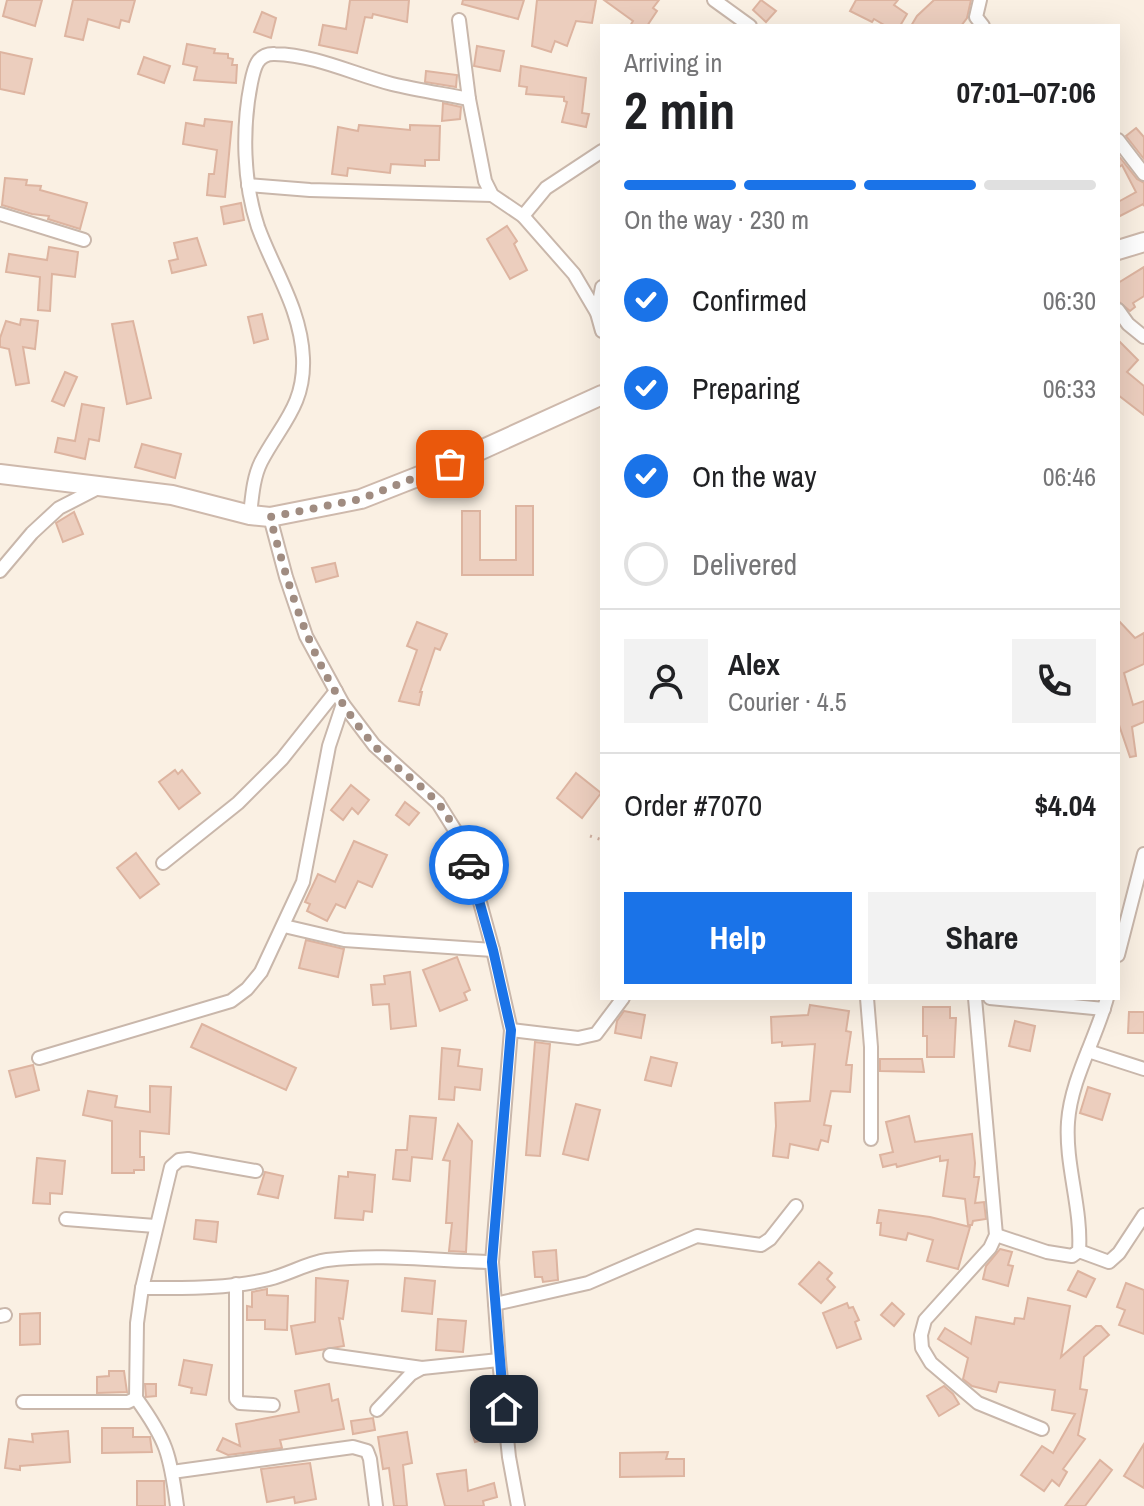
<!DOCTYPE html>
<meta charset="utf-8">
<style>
body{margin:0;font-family:"Archivo Narrow",sans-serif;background:#f2f2f2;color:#202124;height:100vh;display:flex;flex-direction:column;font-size:30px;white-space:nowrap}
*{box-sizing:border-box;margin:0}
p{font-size:26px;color:#757577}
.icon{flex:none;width:44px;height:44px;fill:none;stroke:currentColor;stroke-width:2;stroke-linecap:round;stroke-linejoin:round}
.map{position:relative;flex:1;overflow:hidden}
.details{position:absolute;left:600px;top:24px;width:520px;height:976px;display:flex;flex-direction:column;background:#fff;border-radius:0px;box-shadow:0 8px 32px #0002}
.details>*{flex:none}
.pin{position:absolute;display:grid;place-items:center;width:68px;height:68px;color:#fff;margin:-34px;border-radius:16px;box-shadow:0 4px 12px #0006}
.courier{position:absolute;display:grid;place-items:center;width:80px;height:80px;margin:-40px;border:6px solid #1a73e8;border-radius:50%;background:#fff;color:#222;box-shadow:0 2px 10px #0007}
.headline em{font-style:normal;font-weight:700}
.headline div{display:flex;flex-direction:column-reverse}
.headline{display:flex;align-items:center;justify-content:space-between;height:136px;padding:0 24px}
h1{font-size:52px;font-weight:700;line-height:60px}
.bar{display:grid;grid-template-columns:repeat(4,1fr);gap:12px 8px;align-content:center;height:96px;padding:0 24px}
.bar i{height:10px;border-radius:6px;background:#e0e0e0}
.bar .current{background:#1a73e8}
.bar p{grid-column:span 4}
.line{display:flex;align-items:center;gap:20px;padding:0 24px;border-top:2px solid #e0e0e0}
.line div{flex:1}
.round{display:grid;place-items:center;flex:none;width:84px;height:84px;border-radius:0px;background:#f2f2f2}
ol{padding:0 24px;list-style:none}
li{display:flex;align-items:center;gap:24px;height:88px}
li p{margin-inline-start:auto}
li .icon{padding:8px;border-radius:50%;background:#1a73e8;color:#fff;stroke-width:4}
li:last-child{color:#757577}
li i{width:44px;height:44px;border:4px solid #e0e0e0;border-radius:50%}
.button{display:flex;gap:16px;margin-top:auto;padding:16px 24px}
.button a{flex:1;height:92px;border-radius:0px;background:#1a73e8;color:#fff;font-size:32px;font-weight:700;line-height:92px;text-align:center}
.button a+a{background:#f2f2f2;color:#202124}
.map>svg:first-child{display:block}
.building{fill:#eccebe;stroke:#ddb4a0;stroke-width:2}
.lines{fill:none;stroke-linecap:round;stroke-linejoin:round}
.street-casing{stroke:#c9b7ab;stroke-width:16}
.secondary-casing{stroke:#ceb9ac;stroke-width:22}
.path{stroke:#d1b1a1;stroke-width:3;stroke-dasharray:2 6;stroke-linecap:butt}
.street{stroke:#fff;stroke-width:12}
.secondary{stroke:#fff;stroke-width:18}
.done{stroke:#a08c81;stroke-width:8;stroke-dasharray:0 14.4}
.route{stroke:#1a73e8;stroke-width:10}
</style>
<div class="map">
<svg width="1144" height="1506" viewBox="0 0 1144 1506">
<rect width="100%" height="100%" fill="#faf0e3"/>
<g class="building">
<polygon points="7,0 42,0 35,26 3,16"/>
<polygon points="73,0 135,0 129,22 121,20 119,28 88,19 83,40 65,36"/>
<polygon points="350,0 409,0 407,22 373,14 372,18 365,17 357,53 319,45 323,25 346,29"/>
<polygon points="463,0 524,0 518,19 462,4"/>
<polygon points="537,0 596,0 592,23 576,21 567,46 555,41 551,52 532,46"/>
<polygon points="604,0 659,0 653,8 657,11 647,26 630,26 633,21"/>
<polygon points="761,0 776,11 766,22 753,10"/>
<polygon points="856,0 898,0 894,5 907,14 900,26 886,26 874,19 872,22 850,11"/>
<polygon points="934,0 971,0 967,18 961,26 911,26 917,16"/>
<polygon points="262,12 276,18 271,38 254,32"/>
<polygon points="187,44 215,49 214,53 228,54 228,58 233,59 232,65 237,65 236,83 194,80 197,67 183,64"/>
<polygon points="477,46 504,51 500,71 474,66"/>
<polygon points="0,52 32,59 24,94 0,89"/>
<polygon points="144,57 170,66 164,83 138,74"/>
<polygon points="521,66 586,78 582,113 589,114 586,127 562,122 567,102 564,101 564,97 526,94 527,87 519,86"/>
<polygon points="426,71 457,75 456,87 425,82"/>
<polygon points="443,103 461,107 460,119 442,121"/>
<polygon points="205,119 232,122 225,197 207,195 209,174 214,174 217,150 183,144 186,123 204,126"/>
<polygon points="359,125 410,130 410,125 440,126 439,160 425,160 425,166 391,164 390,173 348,168 347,176 332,174 338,127 358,131"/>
<polygon points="1136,128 1144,137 1144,159 1126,136"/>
<polygon points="1118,155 1137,179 1144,183 1144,206 1143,204 1118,217 1118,202 1136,192 1122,165 1118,168"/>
<polygon points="5,178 27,180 26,185 41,186 40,190 87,203 80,229 48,219 49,216 32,214 2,205"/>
<polygon points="241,203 244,220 224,224 221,207"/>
<polygon points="507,226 517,241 514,244 527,270 510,279 487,239"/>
<polygon points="197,238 206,265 172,273 169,261 178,259 174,243"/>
<polygon points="49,247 78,252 75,277 52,274 50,311 38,310 40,277 6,272 9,254 47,260"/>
<polygon points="1144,267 1144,296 1133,303 1135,307 1130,311 1118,301 1118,283"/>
<polygon points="262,314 268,339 254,343 248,317"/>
<polygon points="21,319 38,321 35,349 23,347 29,383 16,385 9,349 0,347 0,338 6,321 20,325"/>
<polygon points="133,321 151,398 127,404 112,324"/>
<polygon points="1118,340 1138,360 1127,372 1144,386 1144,415 1118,395"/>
<polygon points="65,372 77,377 64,406 52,401"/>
<polygon points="82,404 104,408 99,441 89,439 85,459 55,452 58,438 75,441"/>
<polygon points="142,444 181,454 175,478 135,467"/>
<polygon points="516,506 533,506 533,575 462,575 462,511 480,511 480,560 516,560"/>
<polygon points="74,512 83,534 63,542 56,523"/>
<polygon points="335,563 338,576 316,582 312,568"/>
<polygon points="1118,620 1135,638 1144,633 1144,664 1124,673 1133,705 1144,701 1144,722 1132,727 1136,756 1130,757 1118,722"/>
<polygon points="417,622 447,634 440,650 435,648 420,692 422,692 419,705 399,701 417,650 407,646"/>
<polygon points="175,770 178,774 182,770 200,793 179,809 159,782"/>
<polygon points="576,773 601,793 582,818 557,798"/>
<polygon points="351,785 369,800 358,814 352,808 343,820 331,810"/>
<polygon points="405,802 419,813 409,825 396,815"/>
<polygon points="354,841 387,855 372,887 358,881 345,908 336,904 327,921 307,911 310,904 305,902 318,874 335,882"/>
<polygon points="136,853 159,884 140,898 117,868"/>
<polygon points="306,940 344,949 338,977 299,968"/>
<polygon points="457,957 470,990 464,993 467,1000 440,1011 423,970"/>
<polygon points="410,972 416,1026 391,1029 389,1004 373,1005 371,985 385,984 384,976"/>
<polygon points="810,1005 849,1011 846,1031 851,1032 846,1065 852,1065 850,1092 831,1091 824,1125 831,1126 828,1142 821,1140 818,1150 790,1144 788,1158 773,1156 776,1126 775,1103 810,1101 815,1044 782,1046 782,1042 772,1043 771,1017 808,1015"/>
<polygon points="923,1007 950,1007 950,1018 956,1018 954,1057 927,1057 927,1036 923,1036"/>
<polygon points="624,1011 645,1015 641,1038 615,1033 617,1021"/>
<polygon points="1129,1012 1144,1012 1144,1033 1128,1033"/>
<polygon points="1015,1021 1035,1026 1030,1051 1009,1046"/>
<polygon points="202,1024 296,1068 286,1090 191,1047"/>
<polygon points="535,1042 550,1044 540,1156 526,1155"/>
<polygon points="442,1048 460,1050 458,1066 482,1069 480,1090 455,1087 454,1100 439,1099"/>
<polygon points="651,1057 677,1063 671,1086 645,1080"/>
<polygon points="880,1059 922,1059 924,1072 880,1071"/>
<polygon points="33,1065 39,1090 16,1097 9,1071"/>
<polygon points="150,1086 171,1087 169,1134 140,1131 140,1157 144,1157 144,1170 134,1170 134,1173 112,1173 112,1121 83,1115 88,1091 117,1096 115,1107 150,1112"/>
<polygon points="1088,1087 1110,1094 1102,1120 1080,1113"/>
<polygon points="576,1104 600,1110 588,1160 563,1154"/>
<polygon points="410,1116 436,1118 432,1159 412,1157 410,1181 393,1179 396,1150 407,1150"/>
<polygon points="909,1116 915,1142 972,1134 975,1163 974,1177 979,1177 975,1203 984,1202 986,1219 973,1221 972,1225 968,1225 965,1199 943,1196 948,1160 940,1161 940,1156 897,1167 896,1164 883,1167 880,1155 893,1152 886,1122"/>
<polygon points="458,1124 472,1141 466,1252 449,1251 452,1223 446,1223 450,1161 443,1160"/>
<polygon points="37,1158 65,1161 62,1194 50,1193 50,1204 33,1203"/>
<polygon points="265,1172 283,1176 278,1198 258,1194"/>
<polygon points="348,1172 375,1175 372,1212 364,1211 363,1220 335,1218 339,1176 348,1177"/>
<polygon points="879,1210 930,1217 970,1227 958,1269 927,1261 933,1240 908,1233 906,1240 880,1235 881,1223 877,1223"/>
<polygon points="196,1220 218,1222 216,1242 194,1239"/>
<polygon points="1000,1249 1012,1252 1008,1265 1013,1266 1008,1286 983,1279 986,1266"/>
<polygon points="556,1250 558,1280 543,1282 542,1277 535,1277 533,1252"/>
<polygon points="819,1262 832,1273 827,1279 835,1287 821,1303 799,1284"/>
<polygon points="1078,1271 1095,1279 1086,1297 1068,1290"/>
<polygon points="316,1278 348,1281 343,1319 339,1318 344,1346 296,1354 291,1326 315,1322"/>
<polygon points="405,1278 435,1281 432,1314 402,1311"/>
<polygon points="1126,1283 1144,1290 1144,1334 1119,1325 1125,1310 1117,1307"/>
<polygon points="267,1289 267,1295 288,1296 287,1330 265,1329 265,1320 247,1320 247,1306 252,1307 252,1292"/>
<polygon points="1028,1298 1070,1306 1061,1357 1096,1326 1101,1326 1109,1335 1084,1357 1080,1389 1087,1390 1078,1435 1085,1439 1063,1469 1067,1472 1059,1486 1052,1480 1044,1491 1021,1475 1042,1446 1053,1453 1075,1414 1052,1410 1055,1390 999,1382 996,1392 972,1386 963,1379 968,1358 938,1339 945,1328 971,1344 976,1317 1014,1324 1015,1318 1024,1319"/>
<polygon points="847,1303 849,1308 853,1307 859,1320 855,1322 861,1339 837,1348 823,1313"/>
<polygon points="892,1303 904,1314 894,1326 881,1315"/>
<polygon points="40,1313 40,1344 20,1345 20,1314"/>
<polygon points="438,1319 466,1321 463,1352 436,1350"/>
<polygon points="184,1360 212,1365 206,1395 191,1393 192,1388 179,1385"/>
<polygon points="109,1371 124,1371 127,1392 97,1393 97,1377 109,1376"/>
<polygon points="145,1384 156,1384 156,1396 146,1397"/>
<polygon points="329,1384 332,1401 338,1399 344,1429 280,1440 282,1448 228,1455 217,1450 223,1438 240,1446 236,1424 299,1412 295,1391"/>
<polygon points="944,1386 953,1394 959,1404 939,1416 927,1396"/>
<polygon points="373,1418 375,1430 353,1434 351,1421"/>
<polygon points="491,1424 494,1437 475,1442 471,1430"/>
<polygon points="102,1428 133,1428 133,1437 150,1437 152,1452 102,1453"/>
<polygon points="68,1431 70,1462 20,1466 20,1470 5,1468 9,1439 33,1442 32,1434"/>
<polygon points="407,1432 412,1463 403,1465 407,1506 394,1506 389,1468 383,1469 378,1437"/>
<polygon points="1144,1444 1144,1488 1124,1476"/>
<polygon points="668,1452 666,1459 684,1459 684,1476 620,1477 620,1453"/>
<polygon points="1100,1460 1112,1470 1085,1506 1065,1506"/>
<polygon points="310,1463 316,1499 295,1503 294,1497 267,1502 261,1469"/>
<polygon points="466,1470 468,1491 494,1483 497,1497 483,1501 484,1506 445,1506 437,1474"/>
<polygon points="137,1481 164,1481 165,1506 137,1506"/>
</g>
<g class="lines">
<g class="street-casing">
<g id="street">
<polyline points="714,0 750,26"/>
<polyline points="980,0 976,17 983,26"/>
<polyline points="459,20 469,99 485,181 492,195 523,216 574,274 597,313 602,331"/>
<polyline points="1118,140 1144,174"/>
<polyline points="248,185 310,190 492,195"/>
<polyline points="0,214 84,240"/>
<polyline points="523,216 546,188 602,151"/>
<polyline points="1118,310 1128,324 1144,337"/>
<polyline points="597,313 602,287"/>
<path d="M250,515c2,-17 3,-37 11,-53 20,-38 44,-57 42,-104 -2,-49 -29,-87 -45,-131 -15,-45 -16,-99 -7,-144 3,-15 6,-30 24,-29 41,1 78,20 117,30 25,6 52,10 77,15"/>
<polyline points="270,517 286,577 306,636 343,704 374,745 438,803 458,835 472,873 493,950 511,1030 492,1262 499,1360 509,1457 518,1506"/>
<polyline points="0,571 32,533 59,508 100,487"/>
<polyline points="163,863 238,803 282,759 336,691"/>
<polyline points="284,926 344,940 493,950"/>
<polyline points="1118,955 1144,854"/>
<polyline points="867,998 871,1047 871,1139"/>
<polyline points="975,998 996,1235 990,1248 925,1320 921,1335 922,1348 931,1363 978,1403 1042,1429"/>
<polyline points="990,998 1104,1009"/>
<polyline points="511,1030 578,1038 596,1034 623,998"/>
<polyline points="1088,1051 1144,1069"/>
<polyline points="39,1058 231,1001 247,989 261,972 303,882 329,746 343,704"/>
<polyline points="66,1219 155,1226"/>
<path d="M996,1235l51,17 25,4 7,-5c3,-43 -14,-86 -11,-129 3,-43 28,-83 39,-124"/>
<polyline points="1079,1251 1109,1262 1119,1253 1144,1215"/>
<polyline points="236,1284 236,1399 240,1403 273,1405"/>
<path d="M142,1288c41,0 86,1 127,-9 20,-5 38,-16 58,-19 54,-7 111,1 165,2"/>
<polyline points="495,1304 588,1283 697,1236 761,1245 770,1239 796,1206"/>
<polyline points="0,1316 5,1315"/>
<polyline points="330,1355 422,1368"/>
<path d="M136,1398c31,43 34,56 41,108"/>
<polyline points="23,1402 128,1402 136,1398 137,1323 142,1288 171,1167 179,1160 188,1159 256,1171"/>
<polyline points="377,1410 411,1374 422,1368 499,1360"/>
<polyline points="172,1472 353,1447 367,1451 370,1459 376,1506"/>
</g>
</g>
<g class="secondary-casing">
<g id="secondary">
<polyline points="1118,250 1144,242"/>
<polyline points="0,474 172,495 250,515 270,517 361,499 450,464 602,395"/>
</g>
</g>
<polyline class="path" points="590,836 602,840"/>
<use href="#street" class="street"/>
<use href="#secondary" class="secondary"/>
</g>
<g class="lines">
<path class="done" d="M450,464l-89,35 -91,18c22,84 45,159 102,226 19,22 44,37 64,58 16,17 25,43 33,64"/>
<polyline class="route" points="469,865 493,950 511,1030 492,1262 504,1409"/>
</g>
</svg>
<div class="pin" style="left:450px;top:464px;background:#ea580c"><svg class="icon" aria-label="bag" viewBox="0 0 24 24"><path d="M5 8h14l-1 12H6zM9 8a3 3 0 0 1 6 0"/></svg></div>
<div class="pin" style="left:504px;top:1409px;background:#1f2937"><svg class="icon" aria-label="home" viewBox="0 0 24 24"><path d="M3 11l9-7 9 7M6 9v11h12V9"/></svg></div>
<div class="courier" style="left:469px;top:865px"><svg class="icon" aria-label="car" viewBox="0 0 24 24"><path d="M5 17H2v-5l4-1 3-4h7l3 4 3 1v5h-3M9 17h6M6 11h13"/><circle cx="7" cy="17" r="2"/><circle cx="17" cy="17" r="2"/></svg></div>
<section class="details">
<div class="headline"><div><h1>2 min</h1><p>Arriving in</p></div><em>07:01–07:06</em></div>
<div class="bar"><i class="current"></i><i class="current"></i><i class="current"></i><i></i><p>On the way · 230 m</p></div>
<ol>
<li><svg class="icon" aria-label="check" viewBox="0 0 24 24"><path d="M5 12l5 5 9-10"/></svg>Confirmed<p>06:30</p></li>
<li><svg class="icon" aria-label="check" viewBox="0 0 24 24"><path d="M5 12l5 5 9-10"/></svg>Preparing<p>06:33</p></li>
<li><svg class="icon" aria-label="check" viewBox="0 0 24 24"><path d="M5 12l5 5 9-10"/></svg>On the way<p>06:46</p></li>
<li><i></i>Delivered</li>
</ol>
<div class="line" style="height:144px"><a class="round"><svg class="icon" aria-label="person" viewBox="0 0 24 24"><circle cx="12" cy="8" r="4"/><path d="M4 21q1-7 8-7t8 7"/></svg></a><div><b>Alex</b><p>Courier · 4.5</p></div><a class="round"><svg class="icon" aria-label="phone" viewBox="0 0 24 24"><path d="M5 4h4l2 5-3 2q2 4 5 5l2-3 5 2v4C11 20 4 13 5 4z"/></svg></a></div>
<div class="line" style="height:104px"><div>Order #7070</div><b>$4.04</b></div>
<div class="button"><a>Help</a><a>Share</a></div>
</section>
</div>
